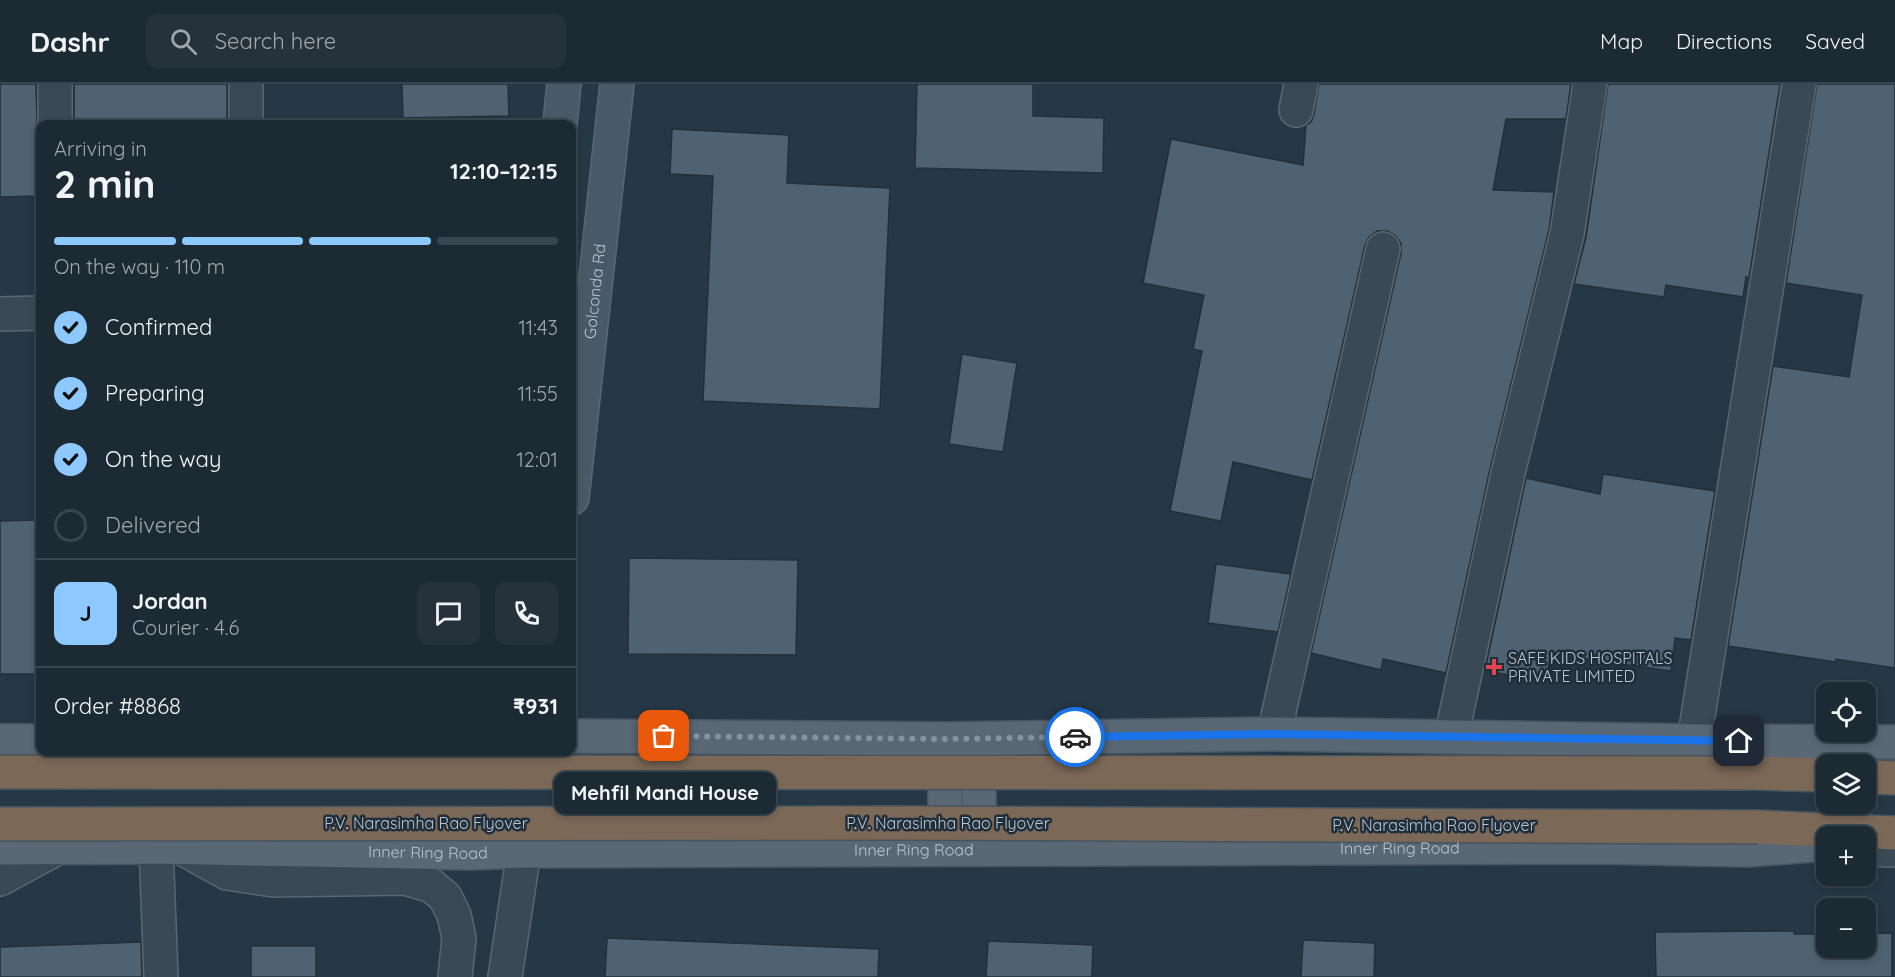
<!DOCTYPE html>
<meta charset="utf-8">
<style>
body{margin:0;font-family:Quicksand,sans-serif;background:#25323c;color:#f1f3f6;height:100vh;display:flex;flex-direction:column;font-size:22px;white-space:nowrap}
*{box-sizing:border-box;margin:0}
p{font-size:20px;color:#a0a7ac}
.icon{flex:none;width:33px;height:33px;fill:none;stroke:currentColor;stroke-width:2;stroke-linecap:round;stroke-linejoin:round}
.map{position:relative;flex:1;overflow:hidden}
.side{position:absolute;left:36px;top:36px;width:540px;height:636px;display:flex;flex-direction:column;background:#1c2a34;border-radius:12px;box-shadow:0 3px 9px #0003,0 0 0 2px #3a464f}
.side>*{flex:none}
.controls{position:absolute;left:1816px;top:598px;display:grid;gap:12px}
.controls a{display:grid;place-items:center;width:60px;height:60px;border-radius:12px;background:#1c2a34;box-shadow:0 3px 9px #0003,0 0 0 2px #3a464f;font-size:30px}
.pin{position:absolute;display:grid;place-items:center;width:51px;height:51px;color:#fff;margin:-26px;border-radius:12px;box-shadow:0 3px 9px #0006}
.courier{position:absolute;display:grid;place-items:center;width:60px;height:60px;margin:-30px;border:4px solid #1a73e8;border-radius:50%;background:#fff;color:#222;box-shadow:0 2px 8px #0007}
.bubble{position:absolute;height:42px;border-radius:12px;background:#1c2a34;box-shadow:0 3px 9px #0003,0 0 0 2px #3a464f;font-size:20px;font-weight:700;line-height:42px;text-align:center}
.summary em{font-style:normal;font-weight:700}
.summary div{display:flex;flex-direction:column-reverse}
.summary{display:flex;align-items:center;justify-content:space-between;height:102px;padding:0 18px}
h1{font-size:39px;font-weight:700;line-height:45px}
.bar{display:grid;grid-template-columns:repeat(4,1fr);gap:9px 6px;align-content:center;height:72px;padding:0 18px}
.bar i{height:8px;border-radius:4px;background:#3a464f}
.bar .selected{background:#8dc9fe}
.bar p{grid-column:span 4}
.line{display:flex;align-items:center;gap:15px;padding:0 18px;border-top:2px solid #3a464f}
.line div{flex:1}
.round{display:grid;place-items:center;flex:none;width:63px;height:63px;border-radius:12px;background:#25323c}
ol{padding:0 18px;list-style:none}
li{display:flex;align-items:center;gap:18px;height:66px}
li p{margin-inline-start:auto}
li .icon{padding:6px;border-radius:50%;background:#8dc9fe;color:#111;stroke-width:4}
li:last-child{color:#a0a7ac}
li i{width:33px;height:33px;border:3px solid #3a464f;border-radius:50%}
header{display:flex;align-items:center;gap:36px;box-sizing:border-box;height:84px;padding:0 30px;background:#1c2a34;border-bottom:2px solid #3a464f}
header strong{font-size:28px}
nav{display:flex;gap:33px;margin-inline-start:auto;font-size:21px}
.search{width:420px;height:54px;background:#25323c;display:flex;align-items:center;gap:15px;box-sizing:border-box;padding:0 21px;border-radius:12px;color:#a0a7ac;font-size:22px}
.map>svg:first-child{display:block}
.building{fill:#4f6271;stroke:#21303c;stroke-width:1.5}
.lines{fill:none;stroke-linecap:round;stroke-linejoin:round}
.minor-casing{stroke:#596772;stroke-width:36}
.tertiary-casing{stroke:#596772;stroke-width:36}
.secondary-casing{stroke:#596772;stroke-width:36}
.primary-casing{stroke:#475561;stroke-width:36}
.motorway-casing{stroke:#45545f;stroke-width:36}
.minor{stroke:#3b4955;stroke-width:33}
.tertiary{stroke:#3b4955;stroke-width:33}
.secondary{stroke:#485968;stroke-width:33}
.primary{stroke:#596874;stroke-width:33}
.motorway{stroke:#7b6857;stroke-width:33}
.motorway-bridge-casing{stroke:#45545f;stroke-width:36;stroke-linecap:butt}
.motorway-bridge{stroke:#7b6857;stroke-width:33}
.done{stroke:#85939e;stroke-width:6;stroke-dasharray:0 10.8}
.route{stroke:#1a73e8;stroke-width:8}
.health-dot{fill:#e0444e;stroke:#1f2e3a;stroke-width:2}
.labels{text-anchor:middle;dominant-baseline:central;stroke-width:5;stroke-linejoin:round;paint-order:stroke}
.street-label{font-size:16px;fill:#b8c4ce;stroke:#1f2e3a}
.poi-label{font-size:16px;fill:#b8c4ce;stroke:#1f2e3a;text-anchor:start}
</style>
<header>
<strong>Dashr</strong>
<div class="search"><svg class="icon" aria-label="search" viewBox="0 0 24 24"><circle cx="10" cy="10" r="6"/><path d="M15 15l6 6"/></svg>Search here</div>
<nav><a>Map</a><a>Directions</a><a>Saved</a></nav>
</header>
<div class="map">
<svg width="1895" height="893" viewBox="0 0 1895 893">
<rect width="100%" height="100%" fill="#263845"/>
<g class="building">
<polygon points="0,0 36,0 39,112 0,113"/>
<rect x="74" y="0" width="153" height="40"/>
<polygon points="402,0 508,0 509,32 403,34"/>
<polygon points="917,0 1033,0 1033,32 1104,34 1103,89 915,84"/>
<polygon points="1319,0 1571,0 1566,35 1506,35 1493,106 1554,108 1549,146 1490,385 1446,589 1383,575 1381,586 1311,569 1401,169 1401,159 1395,151 1387,147 1377,147 1369,153 1365,161 1312,396 1233,378 1221,437 1170,427 1202,267 1193,265 1204,211 1143,199 1171,55 1303,81 1306,41 1311,38 1314,30"/>
<polygon points="1608,0 1780,0 1749,194 1746,193 1743,213 1666,201 1664,213 1574,200 1586,153"/>
<polygon points="1817,0 1895,0 1895,584 1836,575 1836,578 1728,562 1773,282 1849,293 1862,211 1786,199"/>
<polygon points="672,45 789,51 787,99 890,104 880,325 703,317 713,92 670,90"/>
<polygon points="962,270 1017,279 1003,368 949,360"/>
<polygon points="1603,390 1715,407 1691,556 1675,554 1671,587 1551,570 1545,599 1485,586 1526,394 1600,410"/>
<polygon points="40,436 40,590 0,590 0,437"/>
<polygon points="629,474 798,476 796,571 628,570"/>
<polygon points="1216,480 1291,490 1278,548 1208,539"/>
<polygon points="1794,847 1794,850 1827,850 1827,864 1866,864 1866,850 1892,849 1892,893 1656,893 1655,848"/>
<polygon points="607,854 879,865 878,893 605,893"/>
<polygon points="1303,856 1375,859 1374,893 1301,893"/>
<polygon points="988,857 1093,861 1092,893 986,893"/>
<polygon points="141,858 142,893 0,893 0,863"/>
<rect x="251" y="862" width="65" height="31"/>
</g>
<g class="lines">
<g class="minor-casing">
<g id="minor">
<polyline points="246,0 246,40"/>
<polyline points="1296,26 1301,0"/>
<polyline points="55,40 55,0"/>
<polyline points="0,230 40,229"/>
<polyline points="1274,650 1383,165"/>
<polyline points="1451,654 1508,389 1567,150 1590,0"/>
<polyline points="1694,657 1799,0"/>
<polyline points="156,763 161,893"/>
<polyline points="1866,765 1895,766"/>
</g>
</g>
<g class="tertiary-casing">
<g id="tertiary">
<polyline points="182,764 227,789 273,796 405,794 432,802 445,813 454,831 459,854 455,893"/>
<polyline points="0,795 59,763"/>
<polyline points="505,893 524,767"/>
</g>
</g>
<g class="secondary-casing">
<g id="secondary">
<polyline points="560,40 564,0"/>
<path id="s1" d="M572,414l45,-414"/>
</g>
</g>
<g class="primary-casing">
<g id="primary">
<polyline points="572,652 945,655 1274,650 1694,657 1895,658"/>
<polyline points="0,657 40,657"/>
<polyline points="978,660 980,765"/>
<path id="s2" d="M0,764l156,-1 312,6 56,-2 1078,-4 146,3 79,-6"/>
<polyline points="945,765 945,660"/>
</g>
</g>
<g class="motorway-casing">
<g id="motorway">
<polyline points="1756,689 1827,691"/>
<polyline points="1866,693 1895,694"/>
<polyline points="1757,743 1895,749"/>
</g>
</g>
<use href="#minor" class="minor"/>
<use href="#tertiary" class="tertiary"/>
<use href="#secondary" class="secondary"/>
<use href="#primary" class="primary"/>
<use href="#motorway" class="motorway"/>
<g class="motorway-bridge-casing">
<g id="motorway-bridge">
<polyline points="0,688 1756,689"/>
<polyline points="0,740 891,739 1757,743"/>
</g>
</g>
<use href="#motorway-bridge" class="motorway-bridge"/>
</g>
<g class="lines">
<polyline class="done" points="664,652 945,655 1075,653"/>
<polyline class="route" points="1075,653 1274,650 1739,657"/>
</g>
<path class="health-dot" d="M1491 574h6v6h6v6h-6v6h-6v-6h-6v-6h6z"/>
<g class="labels">
<g class="street-label">
<text stroke="none"><textPath href="#s1" startOffset="208">Golconda Rd</textPath></text>
<text x="426" y="739">P.V. Narasimha Rao Flyover</text>
<text x="948" y="739">P.V. Narasimha Rao Flyover</text>
<text x="1434" y="741">P.V. Narasimha Rao Flyover</text>
<text stroke="none"><textPath href="#s2" startOffset="1400">Inner Ring Road</textPath></text>
<text stroke="none"><textPath href="#s2" startOffset="914">Inner Ring Road</textPath></text>
<text stroke="none"><textPath href="#s2" startOffset="428">Inner Ring Road</textPath></text>
</g>
<g class="poi-label">
<text x="1508" y="574">SAFE KIDS HOSPITALS<tspan x="1508" dy="18">PRIVATE LIMITED</tspan></text>
</g>
</g>
</svg>
<div class="controls">
<a><svg class="icon" aria-label="locate" viewBox="0 0 24 24"><circle cx="12" cy="12" r="6"/><path d="M12 2v4M12 18v4M2 12h4M18 12h4"/></svg></a>
<a><svg class="icon" aria-label="layers" viewBox="0 0 24 24"><path d="M12 4l9 5-9 5-9-5zM3 14l9 5 9-5"/></svg></a>
<a>+</a>
<a>−</a>
</div>
<div class="pin" style="left:664px;top:652px;background:#ea580c"><svg class="icon" aria-label="bag" viewBox="0 0 24 24"><path d="M5 8h14l-1 12H6zM9 8a3 3 0 0 1 6 0"/></svg></div>
<div class="pin" style="left:1739px;top:657px;background:#1f2937"><svg class="icon" aria-label="home" viewBox="0 0 24 24"><path d="M3 11l9-7 9 7M6 9v11h12V9"/></svg></div>
<div class="courier" style="left:1075px;top:653px"><svg class="icon" aria-label="car" viewBox="0 0 24 24"><path d="M5 17H2v-5l4-1 3-4h7l3 4 3 1v5h-3M9 17h6M6 11h13"/><circle cx="7" cy="17" r="2"/><circle cx="17" cy="17" r="2"/></svg></div>
<div class="bubble" style="left:554px;top:688px;width:222px">Mehfil Mandi House</div>
<section class="side">
<div class="summary"><div><h1>2 min</h1><p>Arriving in</p></div><em>12:10–12:15</em></div>
<div class="bar"><i class="selected"></i><i class="selected"></i><i class="selected"></i><i></i><p>On the way · 110 m</p></div>
<ol>
<li><svg class="icon" aria-label="check" viewBox="0 0 24 24"><path d="M5 12l5 5 9-10"/></svg>Confirmed<p>11:43</p></li>
<li><svg class="icon" aria-label="check" viewBox="0 0 24 24"><path d="M5 12l5 5 9-10"/></svg>Preparing<p>11:55</p></li>
<li><svg class="icon" aria-label="check" viewBox="0 0 24 24"><path d="M5 12l5 5 9-10"/></svg>On the way<p>12:01</p></li>
<li><i></i>Delivered</li>
</ol>
<div class="line" style="height:108px"><b class="round" style="background:#8dc9fe;color:#111">J</b><div><b>Jordan</b><p>Courier · 4.6</p></div><a class="round"><svg class="icon" aria-label="chat" viewBox="0 0 24 24"><path d="M4 5h16v11H9l-5 4z"/></svg></a><a class="round"><svg class="icon" aria-label="phone" viewBox="0 0 24 24"><path d="M5 4h4l2 5-3 2q2 4 5 5l2-3 5 2v4C11 20 4 13 5 4z"/></svg></a></div>
<div class="line" style="height:78px"><div>Order #8868</div><b>₹931</b></div>
</section>
</div>
